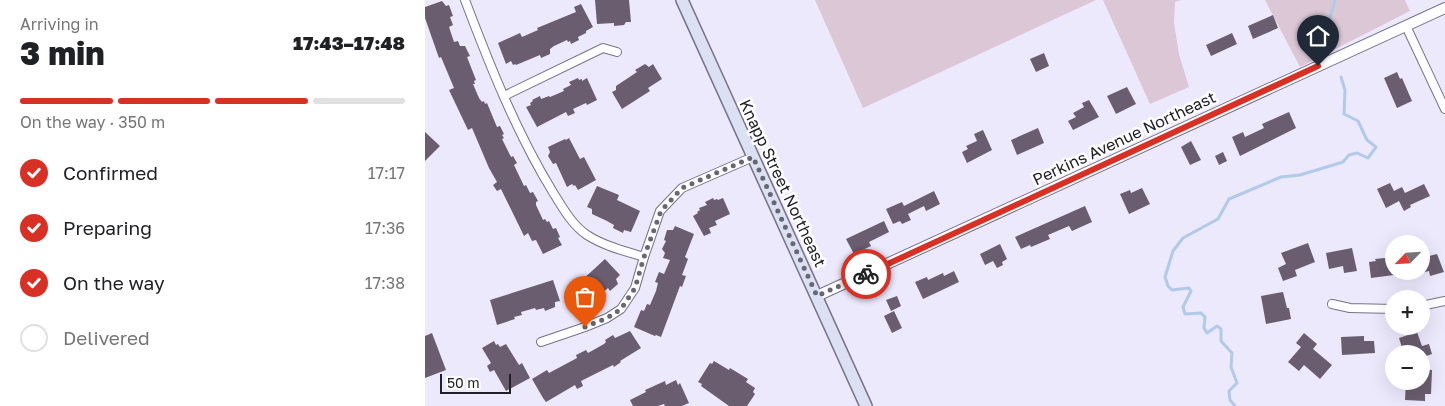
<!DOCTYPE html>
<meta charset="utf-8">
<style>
body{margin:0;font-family:"Golos Text",sans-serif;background:#f2f2f2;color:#202124;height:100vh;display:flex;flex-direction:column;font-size:19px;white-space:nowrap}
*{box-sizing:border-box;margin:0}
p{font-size:16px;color:#757577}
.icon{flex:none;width:28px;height:28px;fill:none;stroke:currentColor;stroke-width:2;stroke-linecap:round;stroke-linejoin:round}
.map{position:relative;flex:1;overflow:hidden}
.details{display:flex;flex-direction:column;background:#fff;width:425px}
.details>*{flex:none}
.needle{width:32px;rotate:245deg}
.buttons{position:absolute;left:960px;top:235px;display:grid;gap:10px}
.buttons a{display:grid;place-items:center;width:45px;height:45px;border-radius:50%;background:#fff;box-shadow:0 5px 20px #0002;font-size:25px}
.scale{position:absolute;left:15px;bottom:12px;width:71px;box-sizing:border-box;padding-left:5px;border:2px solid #212028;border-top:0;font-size:14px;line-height:18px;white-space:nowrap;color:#212028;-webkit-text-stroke:4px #fff;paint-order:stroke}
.pin{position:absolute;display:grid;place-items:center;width:42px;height:42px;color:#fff;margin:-51px -21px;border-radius:50% 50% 50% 0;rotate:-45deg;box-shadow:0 0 5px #0007}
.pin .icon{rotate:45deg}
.courier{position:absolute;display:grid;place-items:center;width:50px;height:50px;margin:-25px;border:4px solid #d93025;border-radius:50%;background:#fff;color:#222;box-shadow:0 1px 6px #0007}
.headline em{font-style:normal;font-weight:800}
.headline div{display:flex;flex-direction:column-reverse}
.headline{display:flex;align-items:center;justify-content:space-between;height:85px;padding:0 20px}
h1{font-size:32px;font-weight:800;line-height:38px}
.bar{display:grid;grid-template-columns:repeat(4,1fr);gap:8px 5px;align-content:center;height:60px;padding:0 20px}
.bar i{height:6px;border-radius:4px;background:#e0e0e0}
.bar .selected{background:#d93025}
.bar p{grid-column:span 4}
ol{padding:0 20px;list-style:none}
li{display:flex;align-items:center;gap:15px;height:55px}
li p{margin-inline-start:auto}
li .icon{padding:5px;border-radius:50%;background:#d93025;color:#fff;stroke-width:4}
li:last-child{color:#757577}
li i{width:28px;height:28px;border:2px solid #e0e0e0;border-radius:50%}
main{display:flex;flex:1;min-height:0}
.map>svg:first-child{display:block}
.green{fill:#dcc7d6}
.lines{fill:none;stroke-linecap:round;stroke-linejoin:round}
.stream{stroke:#b0cae7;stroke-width:3}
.building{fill:#6a5d6f}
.minor-casing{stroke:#777288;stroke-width:10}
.tertiary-casing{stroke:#777288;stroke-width:12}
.secondary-casing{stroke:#777288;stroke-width:14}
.minor{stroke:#fff;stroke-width:8}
.tertiary{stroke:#fff;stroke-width:10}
.secondary{stroke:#dbe0f3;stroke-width:11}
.done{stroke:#686673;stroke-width:5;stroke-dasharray:0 9}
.route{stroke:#d93025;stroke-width:6}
.labels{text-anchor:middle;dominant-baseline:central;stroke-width:5;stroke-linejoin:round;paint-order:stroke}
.street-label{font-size:16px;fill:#212028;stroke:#fff}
</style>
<main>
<section class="details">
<div class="headline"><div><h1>3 min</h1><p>Arriving in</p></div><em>17:43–17:48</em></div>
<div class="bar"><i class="selected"></i><i class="selected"></i><i class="selected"></i><i></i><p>On the way · 350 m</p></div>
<ol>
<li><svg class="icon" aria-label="check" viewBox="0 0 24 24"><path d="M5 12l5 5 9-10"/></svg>Confirmed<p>17:17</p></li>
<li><svg class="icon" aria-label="check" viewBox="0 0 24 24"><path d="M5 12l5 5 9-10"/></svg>Preparing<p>17:36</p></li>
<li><svg class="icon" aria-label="check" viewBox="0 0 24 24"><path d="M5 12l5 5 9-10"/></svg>On the way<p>17:38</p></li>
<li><i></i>Delivered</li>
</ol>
</section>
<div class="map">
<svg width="1020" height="406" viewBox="0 0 1020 406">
<rect width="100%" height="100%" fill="#ede9fd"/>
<g class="green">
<polygon points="390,0 671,0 438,108"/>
<polygon points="678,0 756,0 750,2 749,23 754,54 764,87 725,104"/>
<polygon points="840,0 980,0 985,11 875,67"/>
</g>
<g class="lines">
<g class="stream">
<polyline points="900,42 901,31 910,0"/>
<polyline points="810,406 805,400 804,391 812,383 806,367 807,353 796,341 796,329 792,326 782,333 779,328 780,317 776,313 760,314 758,307 766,291 764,288 747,290 743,286 740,277 748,251 758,238 793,219 804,199 856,177 875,175 918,162 924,155 932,153 943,158 951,147 942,140 933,121 919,114 920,90 916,77"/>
</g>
</g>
<g class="building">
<polygon points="170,0 204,0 206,22 201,22 199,25 189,26 189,23 172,24"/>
<polygon points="17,1 21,6 24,5 28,16 25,17 28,25 24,27 29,42 33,41 35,46 40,46 45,56 42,57 51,80 49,81 50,84 48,84 54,98 57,102 59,101 60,104 62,103 72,127 75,126 79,134 77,135 79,138 77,139 86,157 88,156 92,163 89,165 99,186 101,185 105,193 108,192 113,201 111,202 111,205 118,220 120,219 122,222 124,221 128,229 131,228 135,237 133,238 137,245 118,254 111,240 107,241 103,233 99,236 76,189 72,191 68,185 72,182 64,168 47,128 43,130 24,90 29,88 16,57 14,58 0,18 0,7"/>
<polygon points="156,4 168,27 161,31 161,33 153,37 154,40 146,44 145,41 143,42 142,40 129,46 125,49 125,54 116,58 115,55 91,65 90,64 88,65 86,61 81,64 73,43 95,33 97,37 113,30 112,28 151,12 149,7"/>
<polygon points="848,15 853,28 828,39 823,26"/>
<polygon points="807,33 812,44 786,56 781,45"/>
<polygon points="619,53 624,66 611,72 605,59"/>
<polygon points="220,64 224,67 228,64 237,79 223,88 225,91 197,109 187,92 191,90 191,86 212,72 210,70"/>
<polygon points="972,72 975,79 977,78 987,101 972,108 959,78"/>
<polygon points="153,78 154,80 157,79 157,81 162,78 172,100 162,105 161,103 148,109 150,113 143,116 141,112 112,127 101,107 106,105 105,103 108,101 107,100 115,96 116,99 124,96 125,97 139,91 138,89 146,85 144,82"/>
<polygon points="702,87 711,104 691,114 682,96"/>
<polygon points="664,100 674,117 648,130 643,121 651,117 648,113 659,107 657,103"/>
<polygon points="864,112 871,128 815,156 807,137 818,132 820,137 839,128 837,124"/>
<polygon points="613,128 619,143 592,155 586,140"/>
<polygon points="558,130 567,150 542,163 537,152 543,149 541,146 552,141 549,134"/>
<polygon points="0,132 15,146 0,161"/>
<polygon points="144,138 155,159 159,157 171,180 153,190 150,185 149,186 147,184 142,187 131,163 128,164 123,156 125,152 123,147 140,139 141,140"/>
<polygon points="766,141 776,160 765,165 756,147"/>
<polygon points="798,152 802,161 794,165 790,156"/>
<polygon points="965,183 969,191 977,187 980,193 999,184 1005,196 985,205 986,207 979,211 974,201 961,208 952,189"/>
<polygon points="172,186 194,195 192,200 215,211 206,232 199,230 198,233 188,228 189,225 182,221 167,214 167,209 162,207"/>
<polygon points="717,188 725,204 704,214 695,194 705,190 706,193"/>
<polygon points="509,191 515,204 501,211 499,206 483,214 486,220 477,224 475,221 468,224 461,209 477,202 479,206"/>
<polygon points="288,198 289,200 292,199 293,200 298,198 305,214 290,221 292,225 284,228 286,233 279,236 268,216 273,213 272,212 275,210 274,208 282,205 280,202"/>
<polygon points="660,206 667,222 647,231 644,226 623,235 625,239 606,247 605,245 596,249 590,237"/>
<polygon points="459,221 464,232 444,242 446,246 429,254 421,239"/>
<polygon points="250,226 269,234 260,257 263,259 257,275 261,276 257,287 255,286 236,337 231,335 230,336 209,327 216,310 219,311 222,304 225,305 231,291 233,283 230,282 234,272 239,274 245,260 238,258 240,253 237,249 241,241 239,240 242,230 248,230"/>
<polygon points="883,243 890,262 870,270 872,276 858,281 853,268 861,264 856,253"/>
<polygon points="575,244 582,259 577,262 578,265 572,268 568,261 560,265 555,254"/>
<polygon points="927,248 932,271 919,273 918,266 904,269 901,253"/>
<polygon points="1012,254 1019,272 1005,276 1004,271 996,273 996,258"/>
<polygon points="969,257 969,275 946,278 944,262 951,261 950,259"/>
<polygon points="180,259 195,275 191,279 193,284 185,291 183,288 158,310 143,293"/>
<polygon points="529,271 534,282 498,299 490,282 502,277 503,280 518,273 519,276"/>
<polygon points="128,280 135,301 130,302 130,307 120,311 119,308 111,310 110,308 96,312 97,315 89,317 90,319 72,325 65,300"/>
<polygon points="858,292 862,308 864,308 866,319 841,324 836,296"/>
<polygon points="472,296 476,306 466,311 461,300"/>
<polygon points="469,311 477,328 467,333 459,316"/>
<polygon points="205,331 216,348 195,361 196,362 189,367 188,365 156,381 158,386 152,389 150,385 121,402 118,398 107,379 122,370 124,373 152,358 151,355 161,350 163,353 179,344 181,342 180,340 188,335 190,338"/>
<polygon points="992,332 997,346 1004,344 1007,354 996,358 996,354 979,354 974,338"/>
<polygon points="7,333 21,370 0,378 0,336"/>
<polygon points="879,333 892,344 888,349 907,365 895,379 879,365 874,371 863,362 876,347 871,343"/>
<polygon points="939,336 939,341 949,341 950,353 917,355 916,337"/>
<polygon points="69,341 71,345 73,344 75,347 81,344 94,365 97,363 105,378 81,391 69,370 65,372 62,366 66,363 57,348"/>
<polygon points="289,361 304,370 305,368 323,379 321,382 330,388 328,392 330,394 322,406 304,406 276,386 277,384 273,382 285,363 287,364"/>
<polygon points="996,369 1007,370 1006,394 1000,394 1000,401 980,400 981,381 996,381"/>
<polygon points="251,380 253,385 255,383 264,403 257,406 240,406 239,404 233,406 208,406 205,400 221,392 220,390 240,381 241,385"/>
</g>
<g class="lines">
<g class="minor-casing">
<g id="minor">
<path d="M40,0c25,66 52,134 89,194 9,14 18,31 33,41 17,11 38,16 57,22"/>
<polyline points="981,26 1020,109"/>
<polyline points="79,96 178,48 192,52"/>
<polyline points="907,304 925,308 969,309"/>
<polyline points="996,306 1020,301"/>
<polyline points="116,342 160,327 182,318 196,309 210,288 219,257 235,211 257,188 328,157"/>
</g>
</g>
<g class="tertiary-casing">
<polyline id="tertiary" points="392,296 1020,8"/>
</g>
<g class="secondary-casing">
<polyline id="secondary" points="257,0 441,406"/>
</g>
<use href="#minor" class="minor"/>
<use href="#tertiary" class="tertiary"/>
<use href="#secondary" class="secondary"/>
</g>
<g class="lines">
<polyline class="done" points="160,327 182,318 196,309 210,288 219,257 236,211 257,188 328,157 392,296 441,274"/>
<polyline class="route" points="441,274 893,66"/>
</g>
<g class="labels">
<g class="street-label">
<text transform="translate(699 138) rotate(-25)">Perkins Avenue Northeast</text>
<text transform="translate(358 183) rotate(65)">Knapp Street Northeast</text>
</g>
</g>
</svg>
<div class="buttons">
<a><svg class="needle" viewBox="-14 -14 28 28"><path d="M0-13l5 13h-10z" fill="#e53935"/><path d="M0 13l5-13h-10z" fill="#757577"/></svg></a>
<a>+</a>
<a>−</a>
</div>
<div class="scale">50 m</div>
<div class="pin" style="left:160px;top:327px;background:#ea580c"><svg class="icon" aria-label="bag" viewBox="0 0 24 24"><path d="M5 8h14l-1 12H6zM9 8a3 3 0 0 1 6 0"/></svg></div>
<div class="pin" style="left:893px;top:66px;background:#1f2937"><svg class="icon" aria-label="home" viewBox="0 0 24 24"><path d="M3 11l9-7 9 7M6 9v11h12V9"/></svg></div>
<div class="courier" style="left:441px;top:274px"><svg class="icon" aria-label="bike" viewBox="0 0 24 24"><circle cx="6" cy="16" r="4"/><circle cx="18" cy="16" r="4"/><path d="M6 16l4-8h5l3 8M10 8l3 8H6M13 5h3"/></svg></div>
</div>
</main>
